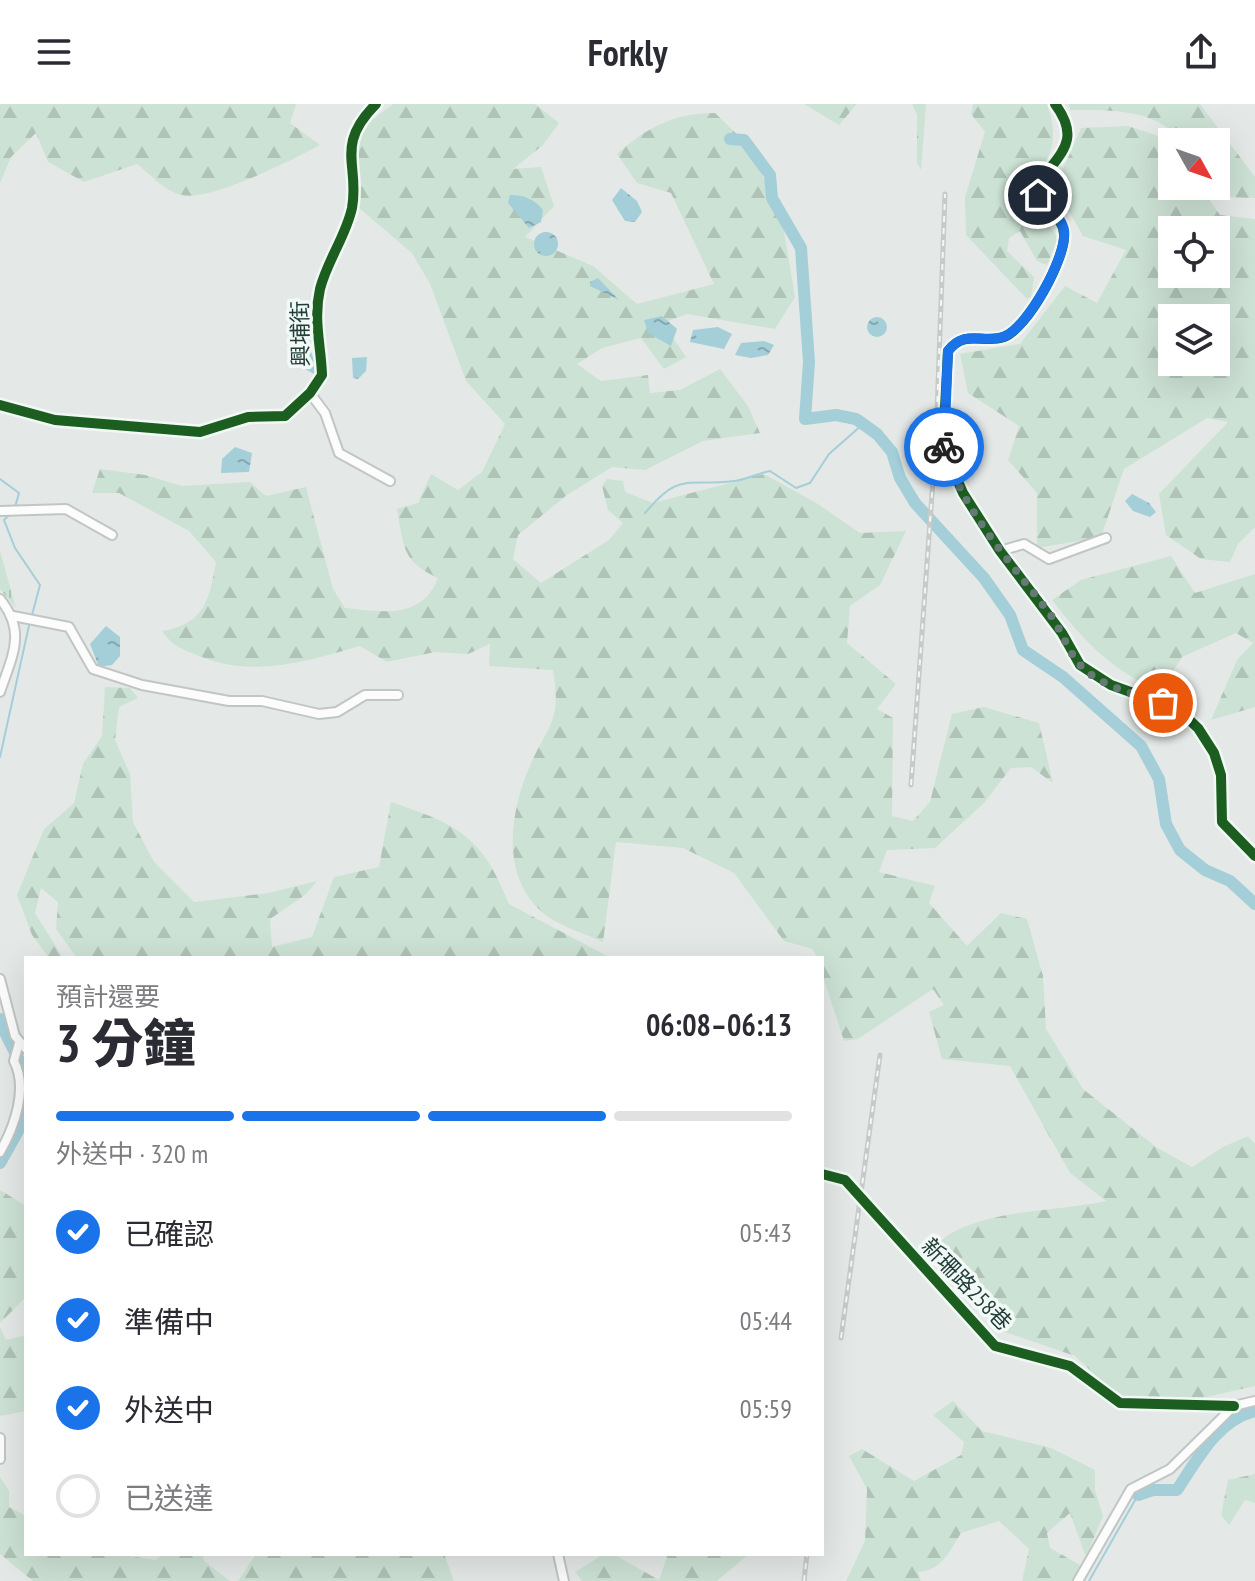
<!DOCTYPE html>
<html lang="zh-TW">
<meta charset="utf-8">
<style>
body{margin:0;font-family:"PT Sans Narrow","Noto Sans TC",sans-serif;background:#f7f7f7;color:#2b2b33;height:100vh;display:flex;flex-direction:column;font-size:30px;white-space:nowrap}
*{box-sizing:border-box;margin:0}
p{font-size:26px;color:#7c7c81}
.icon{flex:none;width:44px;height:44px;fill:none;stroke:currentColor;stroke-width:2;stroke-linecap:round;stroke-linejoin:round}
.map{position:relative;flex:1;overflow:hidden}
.details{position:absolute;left:24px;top:852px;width:800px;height:600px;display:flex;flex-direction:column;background:#fff;border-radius:0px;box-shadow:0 8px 32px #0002}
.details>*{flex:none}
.needle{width:52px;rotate:130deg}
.controls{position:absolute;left:1158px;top:24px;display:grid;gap:16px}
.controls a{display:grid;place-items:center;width:72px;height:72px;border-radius:0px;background:#fff;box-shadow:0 8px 32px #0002;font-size:40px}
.pin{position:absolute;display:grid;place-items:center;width:68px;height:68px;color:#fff;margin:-34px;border:4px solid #fff;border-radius:50%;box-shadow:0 2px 8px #0007}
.courier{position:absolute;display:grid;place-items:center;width:80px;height:80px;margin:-40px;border:6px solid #1a73e8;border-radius:50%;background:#fff;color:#222;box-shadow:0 2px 10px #0007}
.overview em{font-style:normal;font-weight:800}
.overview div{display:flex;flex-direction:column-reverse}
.overview{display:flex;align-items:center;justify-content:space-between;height:136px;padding:0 32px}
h1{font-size:52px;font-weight:800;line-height:60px}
.bar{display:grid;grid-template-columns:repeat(4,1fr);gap:12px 8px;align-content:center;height:96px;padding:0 32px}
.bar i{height:10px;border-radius:6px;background:#e1e1e2}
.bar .active{background:#1a73e8}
.bar p{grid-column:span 4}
ol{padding:0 32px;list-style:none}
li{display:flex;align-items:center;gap:24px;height:88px}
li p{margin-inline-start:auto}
li .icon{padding:8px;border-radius:50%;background:#1a73e8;color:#fff;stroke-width:4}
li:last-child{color:#7c7c81}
li i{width:44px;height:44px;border:4px solid #e1e1e2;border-radius:50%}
header{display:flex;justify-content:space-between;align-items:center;height:104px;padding:0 32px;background:#fff;font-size:36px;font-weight:800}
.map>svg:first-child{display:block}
.forest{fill:url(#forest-firs);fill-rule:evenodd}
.park{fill:url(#park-tufts)}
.water{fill:url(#water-ripples)}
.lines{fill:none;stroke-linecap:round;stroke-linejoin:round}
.stream{stroke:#a4ced8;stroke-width:2}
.river{stroke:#a4ced8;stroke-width:12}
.minor-tunnel{stroke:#bdc7c4;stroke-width:8;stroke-dasharray:8 4;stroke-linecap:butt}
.minor-casing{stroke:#c1c6c4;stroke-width:12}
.minor{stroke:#fbfcfb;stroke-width:8}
.rail-casing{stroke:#c6cac9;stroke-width:5}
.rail{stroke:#f1f8f5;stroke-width:2;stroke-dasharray:6;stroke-linecap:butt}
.cycleway-casing{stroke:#f1f8f5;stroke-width:15}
.cycleway{stroke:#1b5e20;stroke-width:10}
.done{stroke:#657975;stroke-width:8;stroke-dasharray:0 14.4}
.route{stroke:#1a73e8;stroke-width:10}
.labels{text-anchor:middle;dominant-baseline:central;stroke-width:7;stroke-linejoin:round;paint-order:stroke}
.street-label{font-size:22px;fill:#213d37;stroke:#f1f8f5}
</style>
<header><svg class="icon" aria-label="menu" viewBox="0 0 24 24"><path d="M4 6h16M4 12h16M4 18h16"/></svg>Forkly<svg class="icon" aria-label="share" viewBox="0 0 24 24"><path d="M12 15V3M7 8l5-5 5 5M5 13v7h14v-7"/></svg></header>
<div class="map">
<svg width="1255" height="1477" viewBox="0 0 1255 1477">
<defs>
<pattern id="forest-firs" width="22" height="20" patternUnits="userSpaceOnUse" patternTransform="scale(2)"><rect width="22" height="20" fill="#cce2d4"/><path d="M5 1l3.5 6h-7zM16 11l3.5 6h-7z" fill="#afc3b7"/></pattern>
<pattern id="park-tufts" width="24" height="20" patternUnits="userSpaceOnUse" patternTransform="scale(2)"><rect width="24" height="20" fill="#cce2d4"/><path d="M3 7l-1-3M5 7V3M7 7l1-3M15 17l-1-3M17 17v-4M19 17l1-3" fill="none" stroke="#afc3b7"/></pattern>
<pattern id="water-ripples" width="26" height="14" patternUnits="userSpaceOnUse" patternTransform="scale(2)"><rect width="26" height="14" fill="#a4ced8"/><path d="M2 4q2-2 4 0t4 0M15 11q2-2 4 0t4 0" fill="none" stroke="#85a8b0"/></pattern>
</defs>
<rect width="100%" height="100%" fill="#e4e9e7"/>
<g class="forest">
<path d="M0,0h296l-6,19 30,22c-26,14 -110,57 -138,50 -18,-4 -31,-20 -45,-31l-53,18 -36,-20 -12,-29 -25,24 -11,26z"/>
<path d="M393,0h142l24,19 -16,22 -30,24 28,-2 13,39 -29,31 68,29 44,38 77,-20 -43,-91 -34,-10 -20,-29c30,-27 58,-41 98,-41l34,33 33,73 13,78 -20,32 -88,-15 -24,9 23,34 -22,12 -23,-31 -39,10 -25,16 24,17 47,-6 2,18 30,-3 40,-21 28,37 12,27 -57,8 -58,29 -33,-3 -45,28 -49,40 -5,24 28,24 68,-43 14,-17 -15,-13 -6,-24 5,-7 16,2 2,11 28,11 111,-29 54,30 42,29 46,-2 -26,54 -30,21 -3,37 49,41 -19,25 16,9 -1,98 21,5 17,-19 22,-88 32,-7 55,16 14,60 -22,-16 -20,1 -27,35 -49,45 -48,2 -8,22 56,14 -6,17 38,43 34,-33 26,6 16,57 3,53 37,60 73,58 36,20 31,-20 25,-11 7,8v242l-49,11 -85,2 -46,-43 -73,-25 -11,-37 -62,-40c31,-47 127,-41 177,-53l-36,-28 -60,-107 -68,-7 -13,-47 15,-7 -11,-16 -75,50 -14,2 -22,-67v-16h-5l-4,-9 -29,-8 -50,-68 -51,-25 -67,-6 -13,100c-17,-8 -41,-15 -56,-26 -47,-35 -38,-101 -18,-148 19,-45 33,-45 24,-98l-64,-4 1,-22 -22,10 -33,-2 -48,10 -27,-16c-52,15 -106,32 -158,11 -18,-7 -29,-10 -40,-26 43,-7 47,-31 54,-69l-27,-31 -70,-38h-27l8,-24 45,6 37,11 68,-4 16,14 40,-9 27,102 12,19c37,4 77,12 93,-30 -37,-17 -34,-32 -41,-69l21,-6 13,-29 27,16 24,-18 23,-48 -39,-43 -36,-97 -18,-31 -53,-45 -5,-45 10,-37z"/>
<polygon points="804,0 857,0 839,21"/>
<polygon points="912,0 926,0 921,66 917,59 917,11"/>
<path d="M973,0h74c13,37 4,52 -16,82l9,25 18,28 -11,26 -10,-4 -17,-30 -11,7 -2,13 27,26 -3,20 -4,2 -61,-64 -1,-38 20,-65 -14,-18z"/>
<path d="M1069,0h131l55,73v21l-30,-1 -12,-11h3v-44h-35c-22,-34 -76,-32 -111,-32z"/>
<path d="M1128,22c48,16 44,10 44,60h28l20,29 35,4v308l-17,17 -8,18 -29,-3 -35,-24 -7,-41 69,-72 -21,-4 -83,51 -23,68 -64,11v-55l-29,-33 11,-34 -51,-33 -8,-39 60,-10 45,-58 32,17 29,-53 -43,-14 -28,-49 26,-59zM1172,126h44v44h-44zM1172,214h44v44h-44z"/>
<path d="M1171,452l24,37 60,-19v133l-44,13 26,-60 16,-17 -17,-10 -54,24 -22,35c-50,-24 -74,-48 -108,-92l29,-20z"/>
<path d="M105,583l25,1 8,10 -19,9 -4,33 15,34 3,48 21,40 40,40 74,-9 49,-12 -12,14 -35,24 2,28 40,-10 22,-60 45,-10 12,-65c68,23 91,34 118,102l102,54h-534l-21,-29 2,-27 -17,-14 -6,25 28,45h-14l-17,-23 -15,-40 27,-66 30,-26 9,-39 19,-28z"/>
<polygon points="0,1086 26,1102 26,1193 0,1219"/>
<polygon points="0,1223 6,1236 26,1231 26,1307 0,1312"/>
<path d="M953,1297l29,30 69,17 44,22v20l8,26 -17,41 -16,-44 -23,20 3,15 30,17 -5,16h-53l7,-32 -30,-28 -38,12c-11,18 -20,38 -43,39l3,9h-75l19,-40 2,-52 -18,-33 13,-7 52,32 47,-26 3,-13 -31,-27z"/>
<polygon points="1255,1370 1255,1399 1245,1396 1229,1421 1221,1411 1228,1376"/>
<polygon points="0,1373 9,1387 9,1403 26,1412 26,1450 115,1450 156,1456 163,1450 202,1450 204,1457 230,1477 33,1477 0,1450"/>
<polygon points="256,1450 444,1450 454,1477 238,1477"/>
<polygon points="604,1450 613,1450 659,1476 668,1450 749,1450 717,1477 582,1477 575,1468"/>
</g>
<polygon class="park" points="0,447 16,504 0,485"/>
<g class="water">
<polygon points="621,84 637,97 642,108 635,118 625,117 612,96"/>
<path d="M510,91c14,0 24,4 33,15l-2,12 -12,6 -21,-25z"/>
<circle cx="546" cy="140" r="12"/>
<polygon points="598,174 619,196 590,182 590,178"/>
<polygon points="662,212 677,225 671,242 648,229 644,216"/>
<circle cx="877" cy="223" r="10"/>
<polygon points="718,223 732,230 724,245 690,238 693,226"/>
<polygon points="764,237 774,241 768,251 751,254 735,251 741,239"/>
<polygon points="307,238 316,261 314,270 305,265 298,245"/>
<polygon points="367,253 366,267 358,275 353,274 352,254"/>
<polygon points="235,343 252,349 249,368 221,369 222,355"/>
<polygon points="1132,390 1149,399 1156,408 1150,413 1133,407 1125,397"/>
<polygon points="106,522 120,533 120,552 112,561 99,563 90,540"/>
</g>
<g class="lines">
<g class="stream">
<polyline points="0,375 19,389 15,403"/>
<path d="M645,409c35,-42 41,-26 89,-32 12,-1 24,-8 36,-10l26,17 14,-5 19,-29 34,-30"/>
<polyline points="9,411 4,416 15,444 40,481 32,511"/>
<polyline points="0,653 30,517"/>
<polyline points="1089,1477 1138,1391"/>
</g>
<g class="river">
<polyline points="730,35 744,36 770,71 772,94 801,144 809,258 805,315 836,311 856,315 877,330 892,348 900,374 915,399 984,474 1010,511 1023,546 1063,573 1141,642 1159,675 1166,720 1180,746 1205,766 1230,777 1255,800"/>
<path d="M0,915c6,22 21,38 26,60"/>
<polyline points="0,1059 18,1027 26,991"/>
<path d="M1138,1391l15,-5h24c20,-30 40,-70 78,-79"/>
</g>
<polyline class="minor-tunnel" points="852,1086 868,1102"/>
<g class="minor-casing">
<g id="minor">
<path d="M1055,0c29,39 1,51 -18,83 2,20 26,27 27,47 2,24 -37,95 -60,103 -21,7 -39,-8 -56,14l-5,96 20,46 37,58 62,82 18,32 31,20 67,24 20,19 16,25 7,22 1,47 33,34"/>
<polyline points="310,289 325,309 339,349 390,377"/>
<path d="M0,301l55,15 145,12 48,-15 37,-1 25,-23 12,-18c-1,-30 -9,-55 -2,-86 7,-28 26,-53 32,-81 8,-43 -18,-62 24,-104"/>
<polyline points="0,407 66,405 112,431"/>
<polyline points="1000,447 1024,440 1049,455 1106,434"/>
<path d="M0,495c27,33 12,57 0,93"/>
<polyline points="13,512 69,523 93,565 142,581 229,597 262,597 319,610 337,608 365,591 398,591"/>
<polyline points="0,875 15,932 26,945"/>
<path d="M0,1048c15,-26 28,-64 14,-91l5,-18"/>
<polyline points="822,1070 845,1076 852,1086"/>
<polyline points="868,1102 995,1242 1070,1262 1120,1299 1234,1302"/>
<polyline points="0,1334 0,1355"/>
<polyline points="558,1450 564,1477"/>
<polyline points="1078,1477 1131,1385 1170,1365 1234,1302 1255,1297"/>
</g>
</g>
<use href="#minor" class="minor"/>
<g class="rail-casing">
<g id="rail">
<polyline points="911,681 936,335 945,90"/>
<polyline points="841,1234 880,951"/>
<polyline points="804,1477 807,1450"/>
</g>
</g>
<use href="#rail" class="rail"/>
<g class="cycleway-casing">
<g id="cycleway">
<path d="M1055,0c29,39 1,51 -18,83 2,20 26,27 27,47 2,24 -37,95 -60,103 -21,7 -39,-8 -56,14l-5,96 20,46 37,58 62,82 18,32 31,20 67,24 20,19 16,25 7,22 1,47 33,34"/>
<path d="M0,301l55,15 145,12 48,-15 37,-1 25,-23 12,-18c-1,-30 -9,-55 -2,-86 7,-28 26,-53 32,-81 8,-43 -18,-62 24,-104"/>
<polyline points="822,1070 845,1076 995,1242 1070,1262 1120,1299 1234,1302"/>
</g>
</g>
<use href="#cycleway" class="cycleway"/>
</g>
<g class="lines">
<path class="done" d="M944,343c18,65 69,117 108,170 10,15 16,34 28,48 20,22 56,29 83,38"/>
<path class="route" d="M944,343l4,-96c17,-23 36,-6 57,-15 23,-9 63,-81 59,-106 -3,-15 -18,-22 -26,-35"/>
</g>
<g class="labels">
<g class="street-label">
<text transform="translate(300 230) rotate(-91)">興埔街</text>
<text transform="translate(967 1180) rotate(46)">新珊路258巷</text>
</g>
</g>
</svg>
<div class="controls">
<a><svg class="needle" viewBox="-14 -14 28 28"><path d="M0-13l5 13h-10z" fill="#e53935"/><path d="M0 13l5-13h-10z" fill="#7c7c81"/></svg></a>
<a><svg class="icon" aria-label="locate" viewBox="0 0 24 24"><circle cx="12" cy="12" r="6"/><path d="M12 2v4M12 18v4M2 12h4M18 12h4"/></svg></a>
<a><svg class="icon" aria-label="layers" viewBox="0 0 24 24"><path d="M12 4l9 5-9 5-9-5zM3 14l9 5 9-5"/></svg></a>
</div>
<div class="pin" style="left:1163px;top:599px;background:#ea580c"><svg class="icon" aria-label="bag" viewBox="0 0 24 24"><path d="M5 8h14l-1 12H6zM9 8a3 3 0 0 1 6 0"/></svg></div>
<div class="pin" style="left:1038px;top:91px;background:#1f2937"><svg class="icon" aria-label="home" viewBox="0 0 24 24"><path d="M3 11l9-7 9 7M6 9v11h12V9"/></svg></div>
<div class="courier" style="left:944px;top:343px"><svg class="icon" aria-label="bike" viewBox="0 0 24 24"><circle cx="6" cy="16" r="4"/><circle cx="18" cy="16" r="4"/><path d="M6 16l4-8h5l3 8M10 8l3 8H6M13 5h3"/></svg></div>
<section class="details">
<div class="overview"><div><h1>3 分鐘</h1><p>預計還要</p></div><em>06:08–06:13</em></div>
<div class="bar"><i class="active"></i><i class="active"></i><i class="active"></i><i></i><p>外送中 · 320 m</p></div>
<ol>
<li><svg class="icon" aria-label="check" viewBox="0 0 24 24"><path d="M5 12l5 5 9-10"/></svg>已確認<p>05:43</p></li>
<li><svg class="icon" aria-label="check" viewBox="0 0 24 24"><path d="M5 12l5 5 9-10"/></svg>準備中<p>05:44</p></li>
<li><svg class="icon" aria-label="check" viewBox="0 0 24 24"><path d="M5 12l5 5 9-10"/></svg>外送中<p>05:59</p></li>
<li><i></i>已送達</li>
</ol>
</section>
</div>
